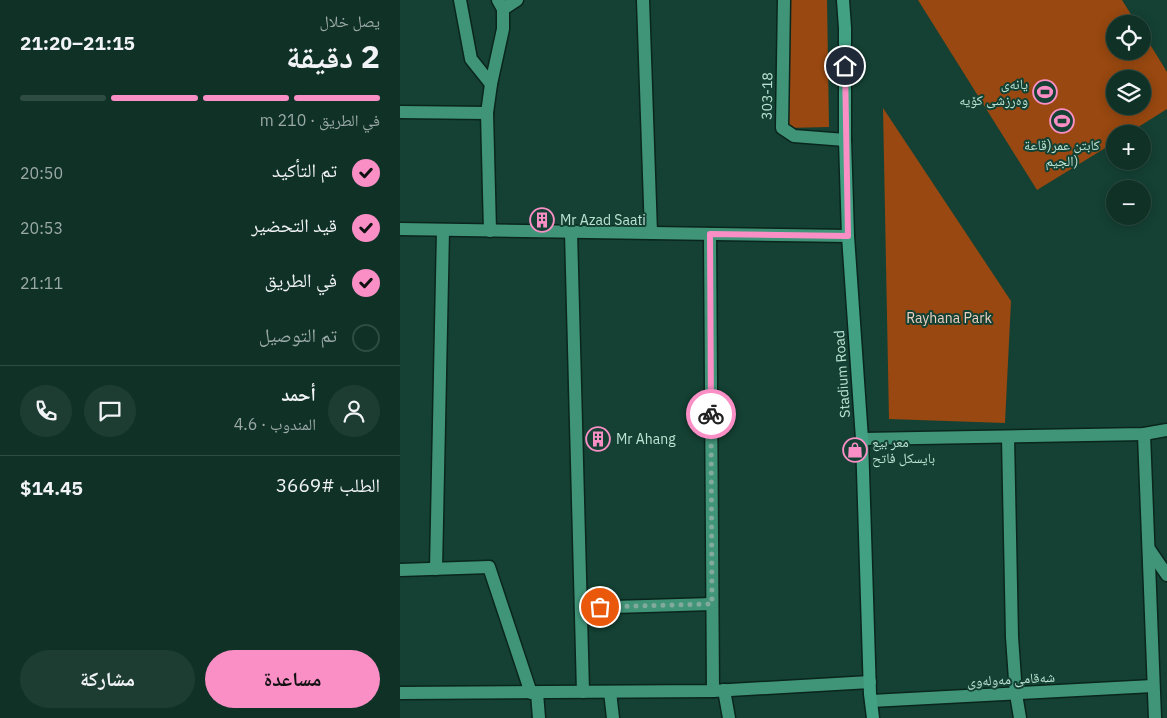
<!DOCTYPE html>
<html lang="ar">
<meta charset="utf-8">
<style>
body{margin:0;font-family:"IBM Plex Sans","Noto Naskh Arabic",sans-serif;background:#1d3d32;color:#f1f3f6;direction:rtl;height:100vh;display:flex;flex-direction:column;font-size:19px;white-space:nowrap}
*{box-sizing:border-box;margin:0}
p{font-size:16px;color:#9ba9a7}
.icon{flex:none;width:28px;height:28px;fill:none;stroke:currentColor;stroke-width:2;stroke-linecap:round;stroke-linejoin:round}
.map{position:relative;flex:1;overflow:hidden;direction:ltr}
.side{display:flex;flex-direction:column;background:#0f3126;width:400px}
.side>*{flex:none}
.fabs{position:absolute;left:706px;top:15px;display:grid;gap:10px}
.fabs a{display:grid;place-items:center;width:45px;height:45px;border-radius:50%;background:#0f3126;box-shadow:0 2px 12px #0003,0 0 0 1px #2f4c43;font-size:25px}
.pin{position:absolute;display:grid;place-items:center;width:42px;height:42px;color:#fff;margin:-21px;border:2px solid #fff;border-radius:50%;box-shadow:0 1px 5px #0007}
.courier{position:absolute;display:grid;place-items:center;width:50px;height:50px;margin:-25px;border:4px solid #fa8fc6;border-radius:50%;background:#fff;color:#222;box-shadow:0 1px 6px #0007}
.summary em{font-style:normal;font-weight:700}
.summary div{display:flex;flex-direction:column-reverse}
.summary{display:flex;align-items:center;justify-content:space-between;height:85px;padding:0 20px}
h1{font-size:32px;font-weight:700;line-height:38px}
.bar{display:grid;grid-template-columns:repeat(4,1fr);gap:8px 5px;align-content:center;height:60px;padding:0 20px}
.bar i{height:6px;border-radius:4px;background:#2f4c43}
.bar .selected{background:#fa8fc6}
.bar p{grid-column:span 4}
.line{display:flex;align-items:center;gap:12px;padding:0 20px;border-top:1px solid #2f4c43}
.line div{flex:1}
.round{display:grid;place-items:center;flex:none;width:52px;height:52px;border-radius:26px;background:#1d3d32}
ol{padding:0 20px;list-style:none}
li{display:flex;align-items:center;gap:15px;height:55px}
li p{margin-inline-start:auto}
li .icon{padding:5px;border-radius:50%;background:#fa8fc6;color:#111;stroke-width:4}
li:last-child{color:#9ba9a7}
li i{width:28px;height:28px;border:2px solid #2f4c43;border-radius:50%}
.button{display:flex;gap:10px;margin-top:auto;padding:10px 20px}
.button a{flex:1;height:58px;border-radius:30px;background:#fa8fc6;color:#111;font-size:20px;font-weight:700;line-height:58px;text-align:center}
.button a+a{background:#1d3d32;color:#f1f3f6}
main{display:flex;flex:1;min-height:0}
.map>svg:first-child{display:block}
.green{fill:#984810;fill-rule:evenodd}
.lines{fill:none;stroke-linecap:round;stroke-linejoin:round}
.minor-casing{stroke:#0a251c;stroke-width:15}
.major-casing{stroke:#0a251c;stroke-width:15}
.minor{stroke:#409579;stroke-width:12}
.major{stroke:#41a182;stroke-width:12}
.done{stroke:#81aa9b;stroke-width:5;stroke-dasharray:0 9}
.route{stroke:#fa8fc6;stroke-width:6}
.labels{text-anchor:middle;dominant-baseline:central;stroke-width:4;stroke-linejoin:round;paint-order:stroke}
.poi-label{font-size:14px;fill:#bce3d3;stroke:#144133;text-anchor:start}
.street-label{font-size:14px;fill:#bce3d3;stroke:#144133}
.park-label{font-size:14px;fill:#eccfc0;stroke:#144133}
</style>
<main>
<div class="map">
<svg width="767" height="718" viewBox="0 0 767 718">
<rect width="100%" height="100%" fill="#144133"/>
<g class="green">
<polygon points="388,0 427,0 429,127 387,128"/>
<path d="M518,0h204l15,24h-22v27h27l1,-18 24,39v37l-40,25h-12v8l-78,48zM715,79h27v27h-27z"/>
<polygon points="483,108 611,301 605,423 489,419"/>
</g>
<g class="lines">
<g class="minor-casing">
<g id="minor">
<polyline points="60,0 71,59 91,84"/>
<polyline points="243,0 251,233"/>
<polyline points="384,0 382,128 394,136 445,140"/>
<polyline points="103,9 117,0"/>
<polyline points="0,112 87,113"/>
<polyline points="0,229 448,236"/>
<polyline points="90,231 87,113 91,84 103,29 103,9 98,0"/>
<polyline points="171,232 183,692"/>
<polyline points="310,234 313,691"/>
<polyline points="744,434 755,718"/>
<polyline points="608,437 612,637 616,694 620,718"/>
<polyline points="462,439 744,434 767,430"/>
<polyline points="749,549 767,575"/>
<polyline points="36,569 43,230"/>
<polyline points="0,570 89,567 131,693"/>
<polyline points="181,608 312,604"/>
<polyline points="324,690 329,718"/>
<polyline points="210,692 213,718"/>
<polyline points="0,693 313,691 470,682"/>
<polyline points="137,693 139,718"/>
<polyline points="471,701 753,686"/>
</g>
</g>
<g class="major-casing">
<polyline id="major" points="443,0 445,28 445,140 448,236 462,439 470,694 473,718"/>
</g>
<use href="#minor" class="minor"/>
<use href="#major" class="major"/>
</g>
<g class="lines">
<polyline class="done" points="200,607 312,604 311,414"/>
<polyline class="route" points="311,414 310,234 448,236 445,66"/>
</g>
<defs>
<g id="stadium-ring" transform="scale(1.25)"><circle r="9.5" fill="#144133" stroke="#fa8fc6" stroke-width="1.5"/><path d="M0-5a6.5 5 0 1 0 0 10a6.5 5 0 1 0 0-10ZM-3.5-1.8h7v3.6h-7Z" fill="#fa8fc6"/></g>
<g id="building-ring" transform="scale(1.25)"><circle r="9.5" fill="#144133" stroke="#fa8fc6" stroke-width="1.5"/><path d="M-4-6H4V6H1V3H-1V6H-4ZM-2.5-4.3h1.7v1.8h-1.7ZM.8-4.3h1.7v1.8H.8ZM-2.5-1h1.7V.8h-1.7ZM.8-1h1.7V.8H.8Z" fill="#fa8fc6"/></g>
<g id="shop-ring" transform="scale(1.25)"><circle r="9.5" fill="#144133" stroke="#fa8fc6" stroke-width="1.5"/><path d="M-5-2.5h2.3a2.7 3.5 0 0 1 5.4 0H5L5.5 6h-11ZM-1.5-2.5h3a1.5 2.3 0 0 0-3 0Z" fill="#fa8fc6"/></g>
</defs>
<g fill-rule="evenodd">
<use href="#stadium-ring" x="645" y="92"/>
<use href="#stadium-ring" x="662" y="121"/>
<use href="#building-ring" x="142" y="220"/>
<use href="#building-ring" x="198" y="439"/>
<use href="#shop-ring" x="455" y="450"/>
</g>
<g class="labels">
<g class="poi-label">
<text x="628" y="84" text-anchor="end">یانه‌ی<tspan x="628" dy="16">وه‌رزشی كۆیه‌</tspan></text>
<text x="662" y="145" text-anchor="middle">كابتن عمر(قاعة<tspan x="662" dy="16">الجيم)</tspan></text>
<text x="160" y="220">Mr Azad Saati</text>
<text x="216" y="439">Mr Ahang</text>
<text x="472" y="442">معر بيع<tspan x="472" dy="16">بايسكل فاتح</tspan></text>
</g>
<g class="street-label">
<text transform="translate(367 96) rotate(-89)">303-18</text>
<text transform="translate(442 374) rotate(-94)">Stadium Road</text>
<text transform="translate(611 679) rotate(-3)">شه‌قامی مه‌وله‌وی</text>
</g>
<g class="park-label">
<text x="549" y="318">Rayhana Park</text>
</g>
</g>
</svg>
<div class="fabs">
<a><svg class="icon" aria-label="locate" viewBox="0 0 24 24"><circle cx="12" cy="12" r="6"/><path d="M12 2v4M12 18v4M2 12h4M18 12h4"/></svg></a>
<a><svg class="icon" aria-label="layers" viewBox="0 0 24 24"><path d="M12 4l9 5-9 5-9-5zM3 14l9 5 9-5"/></svg></a>
<a>+</a>
<a>−</a>
</div>
<div class="pin" style="left:200px;top:607px;background:#ea580c"><svg class="icon" aria-label="bag" viewBox="0 0 24 24"><path d="M5 8h14l-1 12H6zM9 8a3 3 0 0 1 6 0"/></svg></div>
<div class="pin" style="left:445px;top:66px;background:#1f2937"><svg class="icon" aria-label="home" viewBox="0 0 24 24"><path d="M3 11l9-7 9 7M6 9v11h12V9"/></svg></div>
<div class="courier" style="left:311px;top:414px"><svg class="icon" aria-label="bike" viewBox="0 0 24 24"><circle cx="6" cy="16" r="4"/><circle cx="18" cy="16" r="4"/><path d="M6 16l4-8h5l3 8M10 8l3 8H6M13 5h3"/></svg></div>
</div>
<section class="side">
<div class="summary"><div><h1>2 دقيقة</h1><p>يصل خلال</p></div><em>21:15–21:20</em></div>
<div class="bar"><i class="selected"></i><i class="selected"></i><i class="selected"></i><i></i><p>في الطريق · 210 m</p></div>
<ol>
<li><svg class="icon" aria-label="check" viewBox="0 0 24 24"><path d="M5 12l5 5 9-10"/></svg>تم التأكيد<p>20:50</p></li>
<li><svg class="icon" aria-label="check" viewBox="0 0 24 24"><path d="M5 12l5 5 9-10"/></svg>قيد التحضير<p>20:53</p></li>
<li><svg class="icon" aria-label="check" viewBox="0 0 24 24"><path d="M5 12l5 5 9-10"/></svg>في الطريق<p>21:11</p></li>
<li><i></i>تم التوصيل</li>
</ol>
<div class="line" style="height:90px"><a class="round"><svg class="icon" aria-label="person" viewBox="0 0 24 24"><circle cx="12" cy="8" r="4"/><path d="M4 21q1-7 8-7t8 7"/></svg></a><div><b>أحمد</b><p>المندوب · 4.6</p></div><a class="round"><svg class="icon" aria-label="chat" viewBox="0 0 24 24"><path d="M4 5h16v11H9l-5 4z"/></svg></a><a class="round"><svg class="icon" aria-label="phone" viewBox="0 0 24 24"><path d="M5 4h4l2 5-3 2q2 4 5 5l2-3 5 2v4C11 20 4 13 5 4z"/></svg></a></div>
<div class="line" style="height:65px"><div>الطلب #3669</div><b>$14.45</b></div>
<div class="button"><a>مساعدة</a><a>مشاركة</a></div>
</section>
</main>
